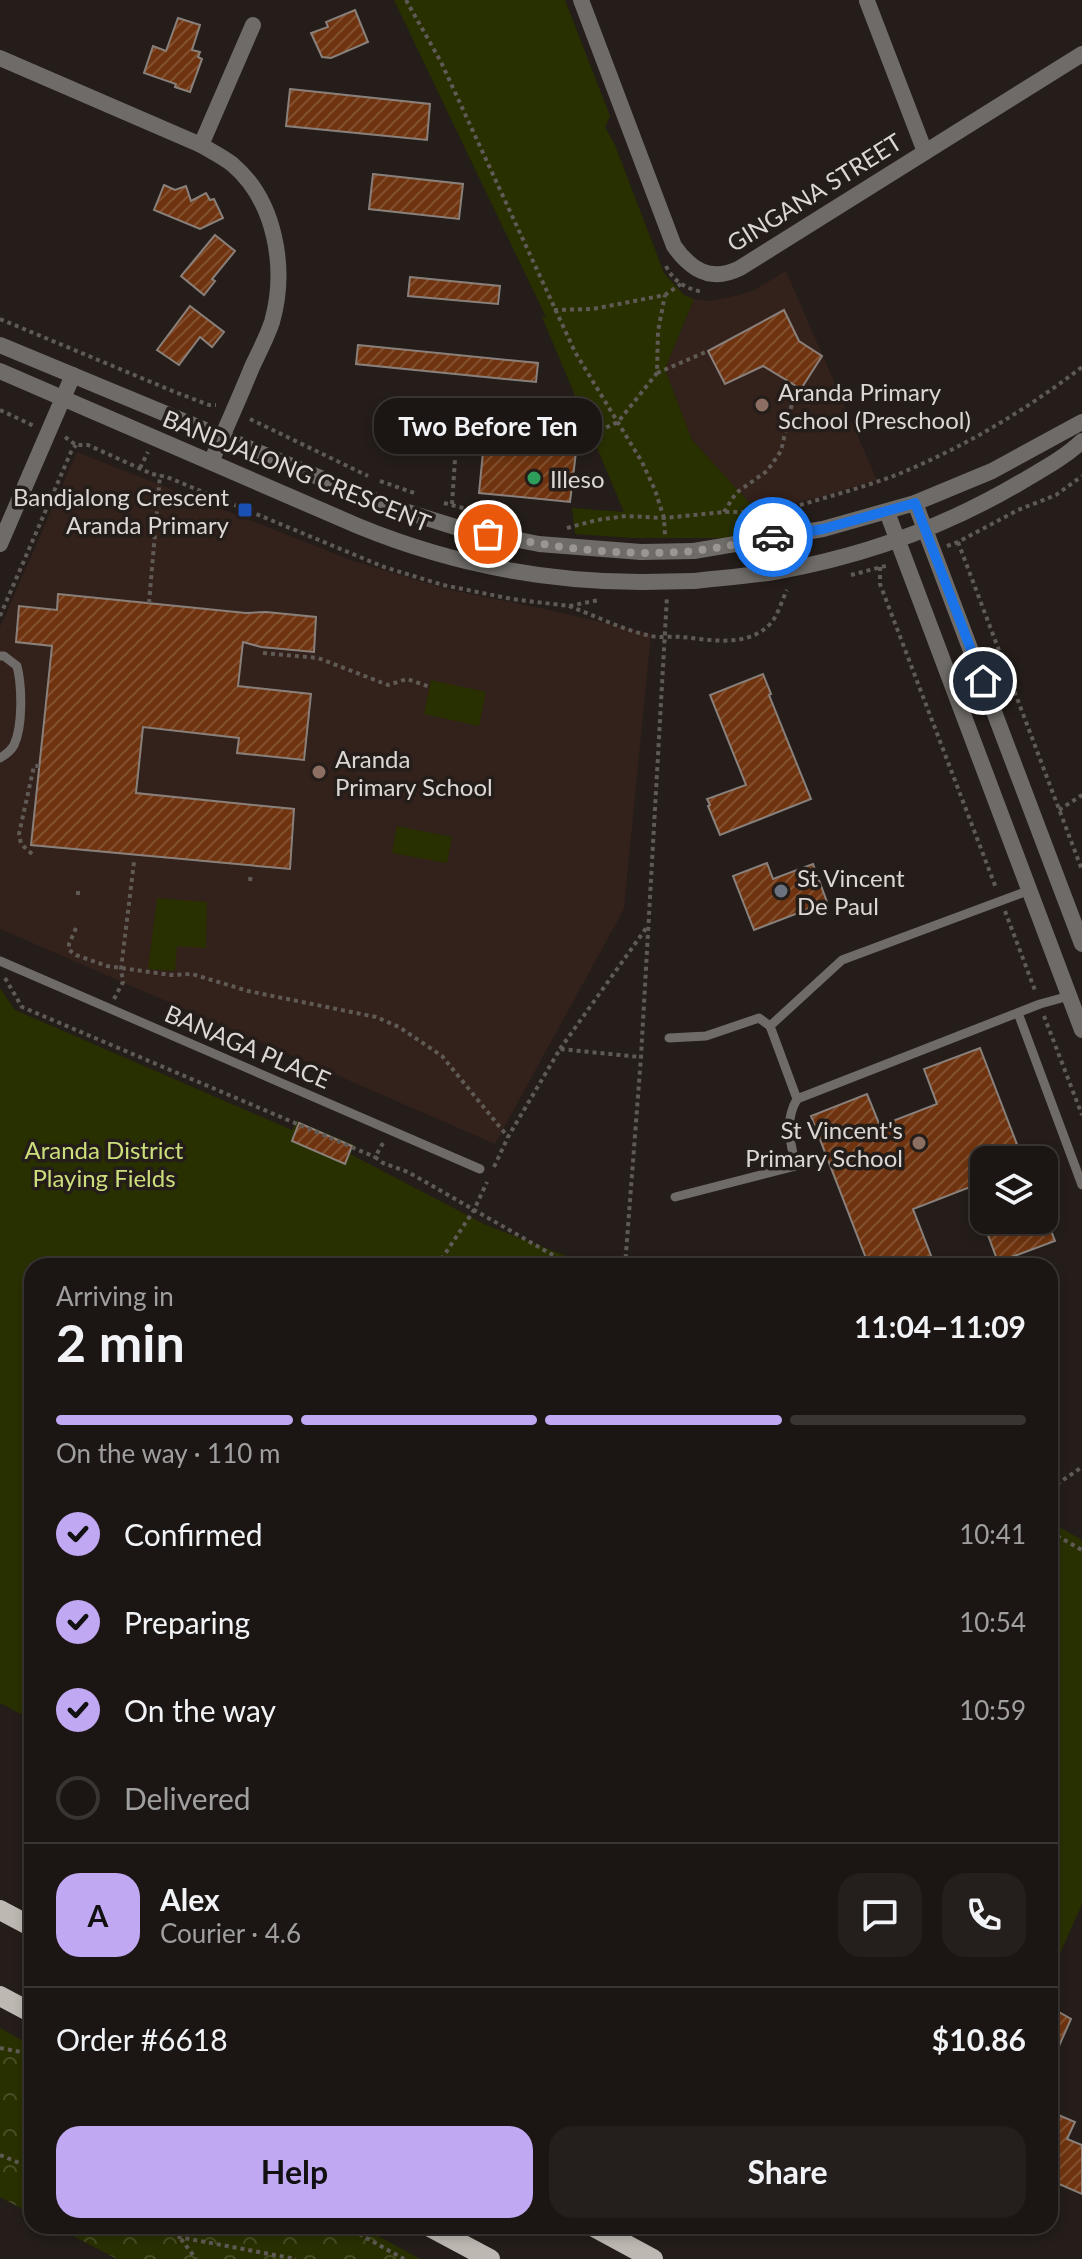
<!DOCTYPE html>
<meta charset="utf-8">
<style>
body{margin:0;font-family:Lato,sans-serif;background:#241f1c;color:#f1f3f6;height:100vh;display:flex;flex-direction:column;font-size:30px;white-space:nowrap}
*{box-sizing:border-box;margin:0}
p{font-size:26px;color:#a09fa0}
.icon{flex:none;width:44px;height:44px;fill:none;stroke:currentColor;stroke-width:2;stroke-linecap:round;stroke-linejoin:round}
.map{position:relative;flex:1;overflow:hidden}
.panel{position:absolute;left:24px;top:1258px;width:1034px;height:976px;display:flex;flex-direction:column;background:#1b1613;border-radius:24px;box-shadow:0 4px 12px #0003,0 0 0 2px #393533}
.panel>*{flex:none}
.tools{position:absolute;left:970px;top:1146px;display:grid;gap:16px}
.tools a{display:grid;place-items:center;width:88px;height:88px;border-radius:16px;background:#1b1613;box-shadow:0 4px 12px #0003,0 0 0 2px #393533;font-size:40px}
.pin{position:absolute;display:grid;place-items:center;width:68px;height:68px;color:#fff;margin:-34px;border:4px solid #fff;border-radius:50%;box-shadow:0 2px 8px #0007}
.courier{position:absolute;display:grid;place-items:center;width:80px;height:80px;margin:-40px;border:6px solid #1a73e8;border-radius:50%;background:#fff;color:#222;box-shadow:0 2px 10px #0007}
.bubble{position:absolute;height:56px;border-radius:24px;background:#1b1613;box-shadow:0 4px 12px #0003,0 0 0 2px #393533;font-size:26px;font-weight:700;line-height:56px;text-align:center}
.headline em{font-style:normal;font-weight:700}
.headline div{display:flex;flex-direction:column-reverse}
.headline{display:flex;align-items:center;justify-content:space-between;height:136px;padding:0 32px}
h1{font-size:52px;font-weight:700;line-height:60px}
.bar{display:grid;grid-template-columns:repeat(4,1fr);gap:12px 8px;align-content:center;height:96px;padding:0 32px}
.bar i{height:10px;border-radius:6px;background:#393533}
.bar .current{background:#c1a8f3}
.bar p{grid-column:span 4}
.line{display:flex;align-items:center;gap:20px;padding:0 32px;border-top:2px solid #393533}
.line div{flex:1}
.round{display:grid;place-items:center;flex:none;width:84px;height:84px;border-radius:24px;background:#241f1c}
ol{padding:0 32px;list-style:none}
li{display:flex;align-items:center;gap:24px;height:88px}
li p{margin-inline-start:auto}
li .icon{padding:8px;border-radius:50%;background:#c1a8f3;color:#111;stroke-width:4}
li:last-child{color:#a09fa0}
li i{width:44px;height:44px;border:4px solid #393533;border-radius:50%}
.action{display:flex;gap:16px;margin-top:auto;padding:16px 32px}
.action a{flex:1;height:92px;border-radius:24px;background:#c1a8f3;color:#111;font-size:32px;font-weight:700;line-height:92px;text-align:center}
.action a+a{background:#241f1c;color:#f1f3f6}
.map>svg:first-child{display:block}
.education{fill:#33211b}
.forest{fill:url(#forest-crowns)}
.park{fill:#293000}
.building{fill:url(#building-hatch);stroke:#89807b;stroke-width:2}
.lines{fill:none;stroke-linecap:round;stroke-linejoin:round}
.path{stroke:#605a56;stroke-width:4;stroke-dasharray:4 4;stroke-linecap:butt}
.service{stroke:#6e6b68;stroke-width:9}
.minor{stroke:#6e6b68;stroke-width:16}
.tertiary{stroke:#6e6b68;stroke-width:16}
.primary{stroke:#beb8b2;stroke-width:20}
.tertiary-bridge{stroke:#6e6b68;stroke-width:16}
.done{stroke:#9c9693;stroke-width:8;stroke-dasharray:0 14.4}
.route{stroke:#1a73e8;stroke-width:10}
.education-dot{fill:#8d6e63;stroke:#241d19;stroke-width:3}
.leisure-dot{fill:#2e9e5b;stroke:#241d19;stroke-width:3}
.transit-dot{fill:#1a4fb4;stroke:#241d19;stroke-width:3}
.worship-dot{fill:#6b7280;stroke:#241d19;stroke-width:3}
.labels{text-anchor:middle;dominant-baseline:central;stroke-width:7;stroke-linejoin:round;paint-order:stroke}
.street-label{font-size:24px;fill:#dcd7d4;stroke:#241d19}
.poi-label{font-size:24px;fill:#dcd7d4;stroke:#241d19;text-anchor:start}
.park-label{font-size:24px;fill:#cddf7c;stroke:#241d19}
</style>
<div class="map">
<svg width="1082" height="2259" viewBox="0 0 1082 2259">
<defs>
<pattern id="forest-crowns" width="20" height="18" patternUnits="userSpaceOnUse" patternTransform="scale(2)"><rect width="20" height="18" fill="#293000"/><path d="M2 6a3 3 0 1 1 6 0M12 15a3 3 0 1 1 6 0" fill="none" stroke="#474d24"/></pattern>
<pattern id="building-hatch" width="6" height="6" patternUnits="userSpaceOnUse" patternTransform="scale(2)"><rect width="6" height="6" fill="#6f340f"/><path d="M-1 1l2-2M0 6l6-6M5 7l2-2" fill="none" stroke="#835131"/></pattern>
</defs>
<rect width="100%" height="100%" fill="#241d19"/>
<g class="education">
<polygon points="786,271 877,480 817,498 757,511 692,440 665,369 694,299 709,301 740,295 754,290"/>
<polygon points="77,452 351,560 446,589 550,610 651,634 624,909 495,1144 0,929 0,627"/>
</g>
<g class="forest">
<polygon points="0,2028 32,2046 32,2214 0,2197"/>
<polygon points="54,2226 360,2226 420,2259 117,2259"/>
</g>
<g class="park">
<polygon points="394,0 565,0 610,116 605,127 615,145 664,273 684,295 694,299 665,369 692,440 757,511 763,534 731,538 633,538 575,534 572,508 624,512 542,317 546,317"/>
<polygon points="431,680 486,692 479,726 424,714"/>
<polygon points="397,826 452,837 447,863 392,853"/>
<polygon points="157,898 207,902 206,948 177,946 175,971 148,969"/>
<polygon points="0,988 15,1010 292,1130 297,1121 354,1145 350,1154 486,1225 592,1266 32,1266 32,1720 0,1703"/>
<polygon points="1050,1522 1082,1540 1082,1904 1050,1976"/>
</g>
<g class="building">
<polygon points="355,10 368,42 331,58 322,57 311,33 328,27 326,22"/>
<polygon points="178,18 200,25 192,50 200,52 198,57 202,59 190,92 175,87 176,84 144,73 153,46 166,51"/>
<polygon points="290,89 430,104 427,140 286,126"/>
<polygon points="373,174 463,184 459,219 369,209"/>
<polygon points="164,185 175,190 186,186 191,201 206,193 210,200 214,199 223,218 200,229 154,210"/>
<polygon points="215,235 235,251 212,279 215,281 204,295 181,276"/>
<polygon points="410,277 500,286 498,304 408,296"/>
<polygon points="190,306 224,332 212,347 200,337 179,365 157,350"/>
<polygon points="784,310 799,341 822,356 801,389 763,366 725,384 708,351"/>
<polygon points="358,345 538,363 536,382 356,364"/>
<polygon points="484,442 576,452 570,502 479,493"/>
<polygon points="58,594 246,613 266,612 316,617 314,652 261,647 243,642 238,686 311,694 304,760 237,753 239,738 143,727 136,793 294,809 290,869 31,845 52,646 16,642 19,606 57,610"/>
<polygon points="763,674 771,694 769,695 811,799 720,835 708,806 710,805 707,799 746,785 710,695"/>
<polygon points="767,863 773,879 813,864 827,902 754,930 733,876"/>
<polygon points="980,1048 1023,1160 984,1160 984,1220 1047,1220 1055,1241 998,1262 970,1187 913,1209 935,1266 869,1266 811,1116 867,1094 880,1126 937,1104 924,1069"/>
<polygon points="299,1123 352,1146 345,1164 292,1141"/>
<polygon points="1050,2007 1071,2019 1050,2066"/>
<polygon points="1056,2114 1075,2122 1067,2139 1082,2145 1082,2194 1050,2180 1050,2128"/>
</g>
<g class="lines">
<g class="path">
<polyline points="406,0 441,62 575,352 642,462 655,490 664,518 665,536"/>
<path d="M666,266c7,15 20,23 37,26"/>
<polyline points="554,310 593,309 665,295 681,284"/>
<polyline points="0,319 175,392 209,405 216,405"/>
<polyline points="657,373 708,351"/>
<polyline points="537,406 537,397"/>
<polyline points="0,410 34,426"/>
<polyline points="250,419 368,476"/>
<polyline points="65,437 76,445 88,445 152,474 167,477 384,567 443,585 512,599 569,606 599,600"/>
<polyline points="528,440 590,435 618,422 657,373 658,331 665,295"/>
<polyline points="140,468 148,452"/>
<polyline points="380,481 417,494"/>
<polyline points="444,503 486,514"/>
<polyline points="452,504 455,459"/>
<polyline points="724,512 736,493 767,471 781,451 793,399 801,389"/>
<path d="M749,524l16,-12h12c41,-13 84,-23 124,-39 65,-27 125,-63 181,-106"/>
<polyline points="567,528 597,520 626,516 664,518 724,512 765,512"/>
<polyline points="958,542 1082,870"/>
<polyline points="947,546 958,542 1018,510 1056,495 1082,476"/>
<polyline points="880,567 880,584 996,888"/>
<polyline points="851,575 889,565"/>
<polyline points="149,603 160,475"/>
<path d="M569,606c27,10 54,24 82,30 10,2 21,0 31,1 30,3 66,11 89,-14 7,-8 11,-23 16,-33"/>
<polyline points="0,616 71,452 76,445"/>
<polyline points="263,653 318,658 388,685 407,679 430,687"/>
<polyline points="1059,810 1082,795"/>
<polyline points="32,854 21,844 19,834 34,766 41,766"/>
<polyline points="250,881 251,873"/>
<polyline points="78,895 78,889"/>
<polyline points="1005,911 1036,993"/>
<polyline points="76,928 69,944 69,950 76,955 107,966 171,975 192,974 248,991 376,1017 399,1027 442,1056 508,1137"/>
<polyline points="5,978 22,1007 375,1157"/>
<polyline points="114,999 123,982 121,969 134,862"/>
<polyline points="1044,1016 1082,1115"/>
<polyline points="560,1049 647,927"/>
<polyline points="383,1143 375,1157 383,1163 408,1172 572,1266"/>
<polyline points="494,1167 508,1137 560,1049 640,1057"/>
<polyline points="437,1266 474,1210 487,1182"/>
<polyline points="625,1266 641,1057 667,596"/>
<polyline points="1050,1489 1082,1467"/>
<polyline points="1050,1532 1082,1550"/>
<polyline points="0,2048 32,2054"/>
<polyline points="0,2155 32,2168"/>
<polyline points="156,2226 179,2237 296,2259"/>
<polyline points="345,2226 404,2259"/>
<polyline points="181,2239 196,2259"/>
</g>
<g class="service">
<path d="M0,656h4l13,10c5,20 6,60 -3,79 -3,6 -9,10 -14,13"/>
<polyline points="1030,890 842,960 770,1026 797,1099 1040,1004 1069,996"/>
<polyline points="0,961 480,1169"/>
<polyline points="1018,1013 1082,1185"/>
<polyline points="669,1038 706,1036 759,1018 770,1026"/>
<path d="M675,1197l121,-31c-6,-25 -12,-44 1,-67"/>
</g>
<g class="minor">
<path d="M581,0l93,246c17,24 37,37 66,22l342,-214"/>
<polyline points="867,1 925,152"/>
<path d="M0,58l201,87c10,6 22,12 31,19 44,37 55,105 40,158 -5,15 -13,30 -20,45 -13,32 -27,63 -41,95"/>
<polyline points="201,145 253,25"/>
<polyline points="0,544 73,375"/>
</g>
<g class="tertiary">
<polyline points="0,345 388,506 462,529 539,544 641,552"/>
<path d="M0,371l358,155c90,37 187,56 284,56"/>
<polyline points="915,503 1082,944"/>
<polyline points="887,512 1082,1030"/>
<polyline points="694,551 823,529 915,503 992,471 1082,422"/>
<path d="M694,581c27,-3 54,-5 80,-9 86,-15 171,-45 247,-90 22,-13 43,-24 61,-41"/>
</g>
<g class="primary">
<polyline points="0,1910 32,1927"/>
<polyline points="0,1996 32,2013"/>
<polyline points="428,2226 490,2259"/>
<polyline points="592,2226 653,2259"/>
</g>
<g class="tertiary-bridge">
<polyline points="641,552 694,551"/>
<polyline points="642,582 694,581"/>
</g>
</g>
<g class="lines">
<path class="done" d="M488,534c67,14 136,23 205,17 27,-3 54,-9 80,-14"/>
<polyline class="route" points="773,537 823,529 915,503 983,681"/>
</g>
<g class="education-dot">
<circle cx="762" cy="405" r="8"/>
<circle cx="319" cy="772" r="8"/>
<circle cx="919" cy="1143" r="8"/>
</g>
<circle class="leisure-dot" cx="534" cy="478" r="8"/>
<rect class="transit-dot" x="237" y="502" width="16" height="16" rx="4"/>
<circle class="worship-dot" cx="781" cy="891" r="8"/>
<g class="labels">
<g class="street-label">
<text transform="translate(814 192) rotate(-32)">GINGANA STREET</text>
<text transform="translate(297 470) rotate(22)">BANDJALONG CRESCENT</text>
<text transform="translate(248 1046) rotate(23)">BANAGA PLACE</text>
</g>
<g class="poi-label">
<text x="778" y="391">Aranda Primary<tspan x="778" dy="28">School (Preschool)</tspan></text>
<text x="550" y="478">Illeso</text>
<text x="229" y="496" text-anchor="end">Bandjalong Crescent<tspan x="229" dy="28">Aranda Primary</tspan></text>
<text x="335" y="758">Aranda<tspan x="335" dy="28">Primary School</tspan></text>
<text x="797" y="877">St Vincent<tspan x="797" dy="28">De Paul</tspan></text>
<text x="903" y="1129" text-anchor="end">St Vincent's<tspan x="903" dy="28">Primary School</tspan></text>
</g>
<g class="park-label">
<text x="104" y="1149">Aranda District<tspan x="104" dy="28">Playing Fields</tspan></text>
</g>
</g>
</svg>
<div class="tools">
<a><svg class="icon" aria-label="layers" viewBox="0 0 24 24"><path d="M12 4l9 5-9 5-9-5zM3 14l9 5 9-5"/></svg></a>
</div>
<div class="pin" style="left:488px;top:534px;background:#ea580c"><svg class="icon" aria-label="bag" viewBox="0 0 24 24"><path d="M5 8h14l-1 12H6zM9 8a3 3 0 0 1 6 0"/></svg></div>
<div class="pin" style="left:983px;top:681px;background:#1f2937"><svg class="icon" aria-label="home" viewBox="0 0 24 24"><path d="M3 11l9-7 9 7M6 9v11h12V9"/></svg></div>
<div class="courier" style="left:773px;top:537px"><svg class="icon" aria-label="car" viewBox="0 0 24 24"><path d="M5 17H2v-5l4-1 3-4h7l3 4 3 1v5h-3M9 17h6M6 11h13"/><circle cx="7" cy="17" r="2"/><circle cx="17" cy="17" r="2"/></svg></div>
<div class="bubble" style="left:374px;top:398px;width:228px">Two Before Ten</div>
<section class="panel">
<div class="headline"><div><h1>2 min</h1><p>Arriving in</p></div><em>11:04–11:09</em></div>
<div class="bar"><i class="current"></i><i class="current"></i><i class="current"></i><i></i><p>On the way · 110 m</p></div>
<ol>
<li><svg class="icon" aria-label="check" viewBox="0 0 24 24"><path d="M5 12l5 5 9-10"/></svg>Confirmed<p>10:41</p></li>
<li><svg class="icon" aria-label="check" viewBox="0 0 24 24"><path d="M5 12l5 5 9-10"/></svg>Preparing<p>10:54</p></li>
<li><svg class="icon" aria-label="check" viewBox="0 0 24 24"><path d="M5 12l5 5 9-10"/></svg>On the way<p>10:59</p></li>
<li><i></i>Delivered</li>
</ol>
<div class="line" style="height:144px"><b class="round" style="background:#c1a8f3;color:#111">A</b><div><b>Alex</b><p>Courier · 4.6</p></div><a class="round"><svg class="icon" aria-label="chat" viewBox="0 0 24 24"><path d="M4 5h16v11H9l-5 4z"/></svg></a><a class="round"><svg class="icon" aria-label="phone" viewBox="0 0 24 24"><path d="M5 4h4l2 5-3 2q2 4 5 5l2-3 5 2v4C11 20 4 13 5 4z"/></svg></a></div>
<div class="line" style="height:104px"><div>Order #6618</div><b>$10.86</b></div>
<div class="action"><a>Help</a><a>Share</a></div>
</section>
</div>
